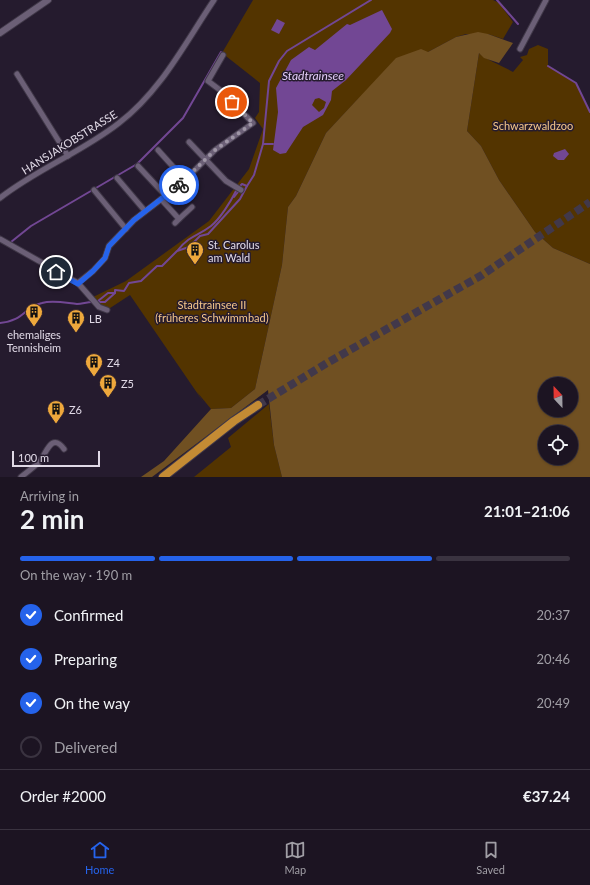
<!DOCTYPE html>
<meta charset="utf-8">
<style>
body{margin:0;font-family:Lato,sans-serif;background:#29212f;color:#f1f3f6;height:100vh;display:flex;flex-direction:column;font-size:15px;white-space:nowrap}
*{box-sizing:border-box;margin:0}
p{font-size:13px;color:#a09ea5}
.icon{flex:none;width:22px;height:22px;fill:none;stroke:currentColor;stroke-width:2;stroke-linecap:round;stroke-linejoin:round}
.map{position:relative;height:477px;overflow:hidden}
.drawer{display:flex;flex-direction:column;background:#1c1422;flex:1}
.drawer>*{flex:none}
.needle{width:26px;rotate:338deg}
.fabs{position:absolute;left:538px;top:377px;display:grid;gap:8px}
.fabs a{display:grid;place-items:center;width:40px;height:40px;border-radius:50%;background:#1c1422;box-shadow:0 1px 3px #0004,0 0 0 1px #3a3340;font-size:20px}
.scale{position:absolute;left:12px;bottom:10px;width:88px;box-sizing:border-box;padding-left:4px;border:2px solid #e0d9e6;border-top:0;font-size:11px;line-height:14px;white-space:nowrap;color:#e0d9e6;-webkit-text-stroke:3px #251b2e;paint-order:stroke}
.pin{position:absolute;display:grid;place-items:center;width:34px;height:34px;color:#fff;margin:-17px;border:2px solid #fff;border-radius:50%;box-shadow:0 1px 4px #0007}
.courier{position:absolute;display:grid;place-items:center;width:40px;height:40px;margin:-20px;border:3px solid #2563eb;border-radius:50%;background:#fff;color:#222;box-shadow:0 1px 5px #0007}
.summary em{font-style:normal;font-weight:700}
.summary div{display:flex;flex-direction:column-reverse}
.summary{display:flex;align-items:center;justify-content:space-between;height:68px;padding:0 20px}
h1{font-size:26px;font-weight:700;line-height:30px}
.bar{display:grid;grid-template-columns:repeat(4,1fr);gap:6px 4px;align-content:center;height:48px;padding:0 20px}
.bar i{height:5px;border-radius:3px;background:#3a3340}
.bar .current{background:#2563eb}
.bar p{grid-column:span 4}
.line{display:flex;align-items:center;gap:10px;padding:0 20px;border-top:1px solid #3a3340}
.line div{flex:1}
ol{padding:0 20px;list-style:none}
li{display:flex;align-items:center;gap:12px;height:44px}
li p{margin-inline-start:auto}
li .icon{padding:4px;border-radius:50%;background:#2563eb;color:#fff;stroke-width:4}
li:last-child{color:#a09ea5}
li i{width:22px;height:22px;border:2px solid #3a3340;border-radius:50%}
.tabs{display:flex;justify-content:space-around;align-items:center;height:56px;border-top:1px solid #3a3340;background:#1c1422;font-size:11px;color:#a09ea5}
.tabs a{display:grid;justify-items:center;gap:2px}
.tabs .current{color:#2563eb}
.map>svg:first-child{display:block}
.green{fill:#533400}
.forest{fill:#705022;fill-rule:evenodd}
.water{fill:#724794;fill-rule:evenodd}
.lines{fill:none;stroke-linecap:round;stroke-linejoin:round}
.stream{stroke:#724794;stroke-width:2}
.trunk-tunnel{stroke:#41384a;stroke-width:8;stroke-dasharray:8 4;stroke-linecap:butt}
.minor-casing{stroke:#403848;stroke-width:7}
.tertiary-casing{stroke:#403848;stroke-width:8}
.trunk-casing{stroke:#403848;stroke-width:10}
.minor{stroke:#6b5f76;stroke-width:5}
.tertiary{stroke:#6b5f76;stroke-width:6}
.trunk{stroke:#c48b34;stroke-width:8}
.done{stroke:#9f96a6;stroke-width:4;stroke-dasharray:0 7.2}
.route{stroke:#2563eb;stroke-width:5}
.labels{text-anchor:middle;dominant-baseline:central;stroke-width:3;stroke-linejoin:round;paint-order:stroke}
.park-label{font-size:11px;fill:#f6c78a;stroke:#251b2e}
.street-label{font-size:11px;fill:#e0d9e6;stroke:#251b2e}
.poi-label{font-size:11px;fill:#e0d9e6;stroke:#251b2e;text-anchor:start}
.water-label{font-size:12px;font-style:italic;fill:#e2ccf7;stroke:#251b2e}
</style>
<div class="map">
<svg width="590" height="477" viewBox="0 0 590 477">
<rect width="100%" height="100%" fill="#251b2e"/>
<g class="green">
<polygon points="253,0 493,0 499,3 513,22 503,39 488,34 466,34 456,37 428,52 358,99 326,133 296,196 288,207 282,265 255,389 231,408 211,409 197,392 204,403 130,295 104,312 91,298 126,281 209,221 249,169 263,129 255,118 259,112 260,83 222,53"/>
<path d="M538,45l10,4v17l28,17 14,29v152l-37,-16 -18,-16 -36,-52 -18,-34 -14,-15 12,-78c7,7 24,13 34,19l10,-12 -3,-3 7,-2 2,-6z"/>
<polygon points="269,404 274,445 282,477 194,477 231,447 228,438"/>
</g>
<path class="forest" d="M478,32l10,2 25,9 -14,20 -15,-5 -5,-5 -12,78 14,15 18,34 36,52 18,16 37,16v213h-308l-8,-32 -6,-55 -116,87h-11l23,-16 47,-52 20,-1 24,-19 27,-124 6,-58 8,-11 30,-63 70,-75 25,-9 7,3 28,-15zM545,384h26v26h-26zM545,432h26v26h-26z"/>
<g class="water">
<path d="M382,10l10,19 -2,4 -44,47 -14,11 -1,9 -8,15 -20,12 -17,26 -6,1 -7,-4 5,-38 -2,-24 15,-28 18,-13 6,3 32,-26 3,1zM319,98l7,4 -2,6 -5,4 -7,-7 3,-6z"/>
<polygon points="277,19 285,23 279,34 271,30"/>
<polygon points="565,149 569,154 564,160 558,160 553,156 554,153"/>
</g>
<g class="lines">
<g class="stream">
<polyline points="497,0 518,24"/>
<polyline points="548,66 576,83 590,112"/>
<polyline points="263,144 273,144"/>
<polyline points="240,186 242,184 247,186"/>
<polyline points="234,197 238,192"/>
<polyline points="11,242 31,226 137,164 183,118 221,52"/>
<path d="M178,250c12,-15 20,-14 33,-24 9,-7 20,-25 25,-35"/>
<polyline points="98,301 108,293 115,293"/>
<polyline points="97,302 105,302 115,293 115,290 124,291 129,283 141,281 157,266 162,266 177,251 189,247 200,236 208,234 240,199 247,186 254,175 263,144 269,81 279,61 287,51 371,0"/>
<path d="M0,323c24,-2 24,-16 42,-20 11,-3 24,0 35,1 5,0 10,-2 15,-2"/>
</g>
<polyline class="trunk-tunnel" points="258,405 327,363 482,275 590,202"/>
<g class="minor-casing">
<g id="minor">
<polyline points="520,49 546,0"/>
<polyline points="17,74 68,156"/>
<polyline points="189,142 226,181 241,190"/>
<polyline points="158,150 185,180"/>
<polyline points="138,166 166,196"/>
<polyline points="117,178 145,211"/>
<polyline points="94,190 126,229"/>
<path d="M0,198c37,-29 82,-46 119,-75 42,-32 66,-80 95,-123"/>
<polyline points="161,199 179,219 175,223"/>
<polyline points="179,219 192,207"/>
<polyline points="0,239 78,283 99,307 107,310"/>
<polyline points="78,283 93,271 105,258 109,246 134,220 181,184 215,150 253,123 220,90 208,81 223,55"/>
<path d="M21,477c6,-5 12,-9 18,-15 7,-7 12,-31 25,-13"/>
</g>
</g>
<g class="tertiary-casing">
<polyline id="tertiary" points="0,33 48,0"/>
</g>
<g class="trunk-casing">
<polyline id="trunk" points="163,477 234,421 258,405"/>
</g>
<use href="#minor" class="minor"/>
<use href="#tertiary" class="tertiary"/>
<use href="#trunk" class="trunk"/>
</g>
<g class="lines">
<polyline class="done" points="179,185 215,150 253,123 232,102"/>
<polyline class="route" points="56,272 78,284 93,271 105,258 109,246 134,220 179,185"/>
</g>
<defs>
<g id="building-pin" transform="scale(0.9)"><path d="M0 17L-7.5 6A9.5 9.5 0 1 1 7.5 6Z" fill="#eea83c" stroke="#251b2e"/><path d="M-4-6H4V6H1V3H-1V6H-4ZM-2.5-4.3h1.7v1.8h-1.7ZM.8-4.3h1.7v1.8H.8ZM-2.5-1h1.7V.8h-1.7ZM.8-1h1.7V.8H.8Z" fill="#111"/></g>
</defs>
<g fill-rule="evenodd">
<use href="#building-pin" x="195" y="250"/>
<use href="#building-pin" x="34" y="312"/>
<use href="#building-pin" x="76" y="318"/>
<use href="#building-pin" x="94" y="362"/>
<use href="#building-pin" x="108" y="383"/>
<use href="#building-pin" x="56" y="409"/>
</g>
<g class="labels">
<g class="park-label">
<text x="533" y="125">Schwarzwaldzoo</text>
<text x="212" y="304">Stadtrainsee II<tspan x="212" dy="13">(früheres Schwimmbad)</tspan></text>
</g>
<g class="street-label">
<text transform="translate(69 142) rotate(-32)">HANSJAKOBSTRASSE</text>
</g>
<g class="poi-label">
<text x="208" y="244">St. Carolus<tspan x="208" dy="13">am Wald</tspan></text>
<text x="89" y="318">LB</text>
<text x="34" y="334" text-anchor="middle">ehemaliges<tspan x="34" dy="13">Tennisheim</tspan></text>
<text x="107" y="362">Z4</text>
<text x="121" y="383">Z5</text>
<text x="69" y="409">Z6</text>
</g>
<g class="water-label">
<text x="313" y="75">Stadtrainsee</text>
</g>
</g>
</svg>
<div class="fabs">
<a><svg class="needle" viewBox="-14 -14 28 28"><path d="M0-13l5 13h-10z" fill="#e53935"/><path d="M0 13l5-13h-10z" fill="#a09ea5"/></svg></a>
<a><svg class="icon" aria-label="locate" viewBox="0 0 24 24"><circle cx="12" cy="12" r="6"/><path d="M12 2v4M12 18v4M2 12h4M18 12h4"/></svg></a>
</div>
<div class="scale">100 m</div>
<div class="pin" style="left:232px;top:102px;background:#ea580c"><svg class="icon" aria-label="bag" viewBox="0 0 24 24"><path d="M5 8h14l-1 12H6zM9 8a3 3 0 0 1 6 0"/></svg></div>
<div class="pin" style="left:56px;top:272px;background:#1f2937"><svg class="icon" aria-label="home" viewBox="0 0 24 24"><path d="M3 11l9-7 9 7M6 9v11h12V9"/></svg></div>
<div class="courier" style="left:179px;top:185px"><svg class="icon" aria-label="bike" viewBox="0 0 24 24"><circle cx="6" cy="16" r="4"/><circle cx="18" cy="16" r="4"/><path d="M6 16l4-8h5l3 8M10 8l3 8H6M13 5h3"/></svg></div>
</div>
<section class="drawer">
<div class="summary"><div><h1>2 min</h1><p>Arriving in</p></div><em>21:01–21:06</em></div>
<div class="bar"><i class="current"></i><i class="current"></i><i class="current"></i><i></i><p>On the way · 190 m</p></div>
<ol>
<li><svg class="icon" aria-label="check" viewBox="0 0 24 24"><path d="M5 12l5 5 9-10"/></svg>Confirmed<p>20:37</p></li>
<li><svg class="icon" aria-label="check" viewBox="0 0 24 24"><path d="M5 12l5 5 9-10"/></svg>Preparing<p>20:46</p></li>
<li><svg class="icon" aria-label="check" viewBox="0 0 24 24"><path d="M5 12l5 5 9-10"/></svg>On the way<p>20:49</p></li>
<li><i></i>Delivered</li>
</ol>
<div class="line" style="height:52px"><div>Order #2000</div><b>€37.24</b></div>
</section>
<nav class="tabs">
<a class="current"><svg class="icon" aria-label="home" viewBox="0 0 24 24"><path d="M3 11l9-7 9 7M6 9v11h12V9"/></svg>Home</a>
<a><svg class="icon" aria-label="map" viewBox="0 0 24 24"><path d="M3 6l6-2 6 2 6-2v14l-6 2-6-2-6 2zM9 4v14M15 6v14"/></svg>Map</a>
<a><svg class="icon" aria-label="saved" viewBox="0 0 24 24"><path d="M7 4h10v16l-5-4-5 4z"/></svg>Saved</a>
</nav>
